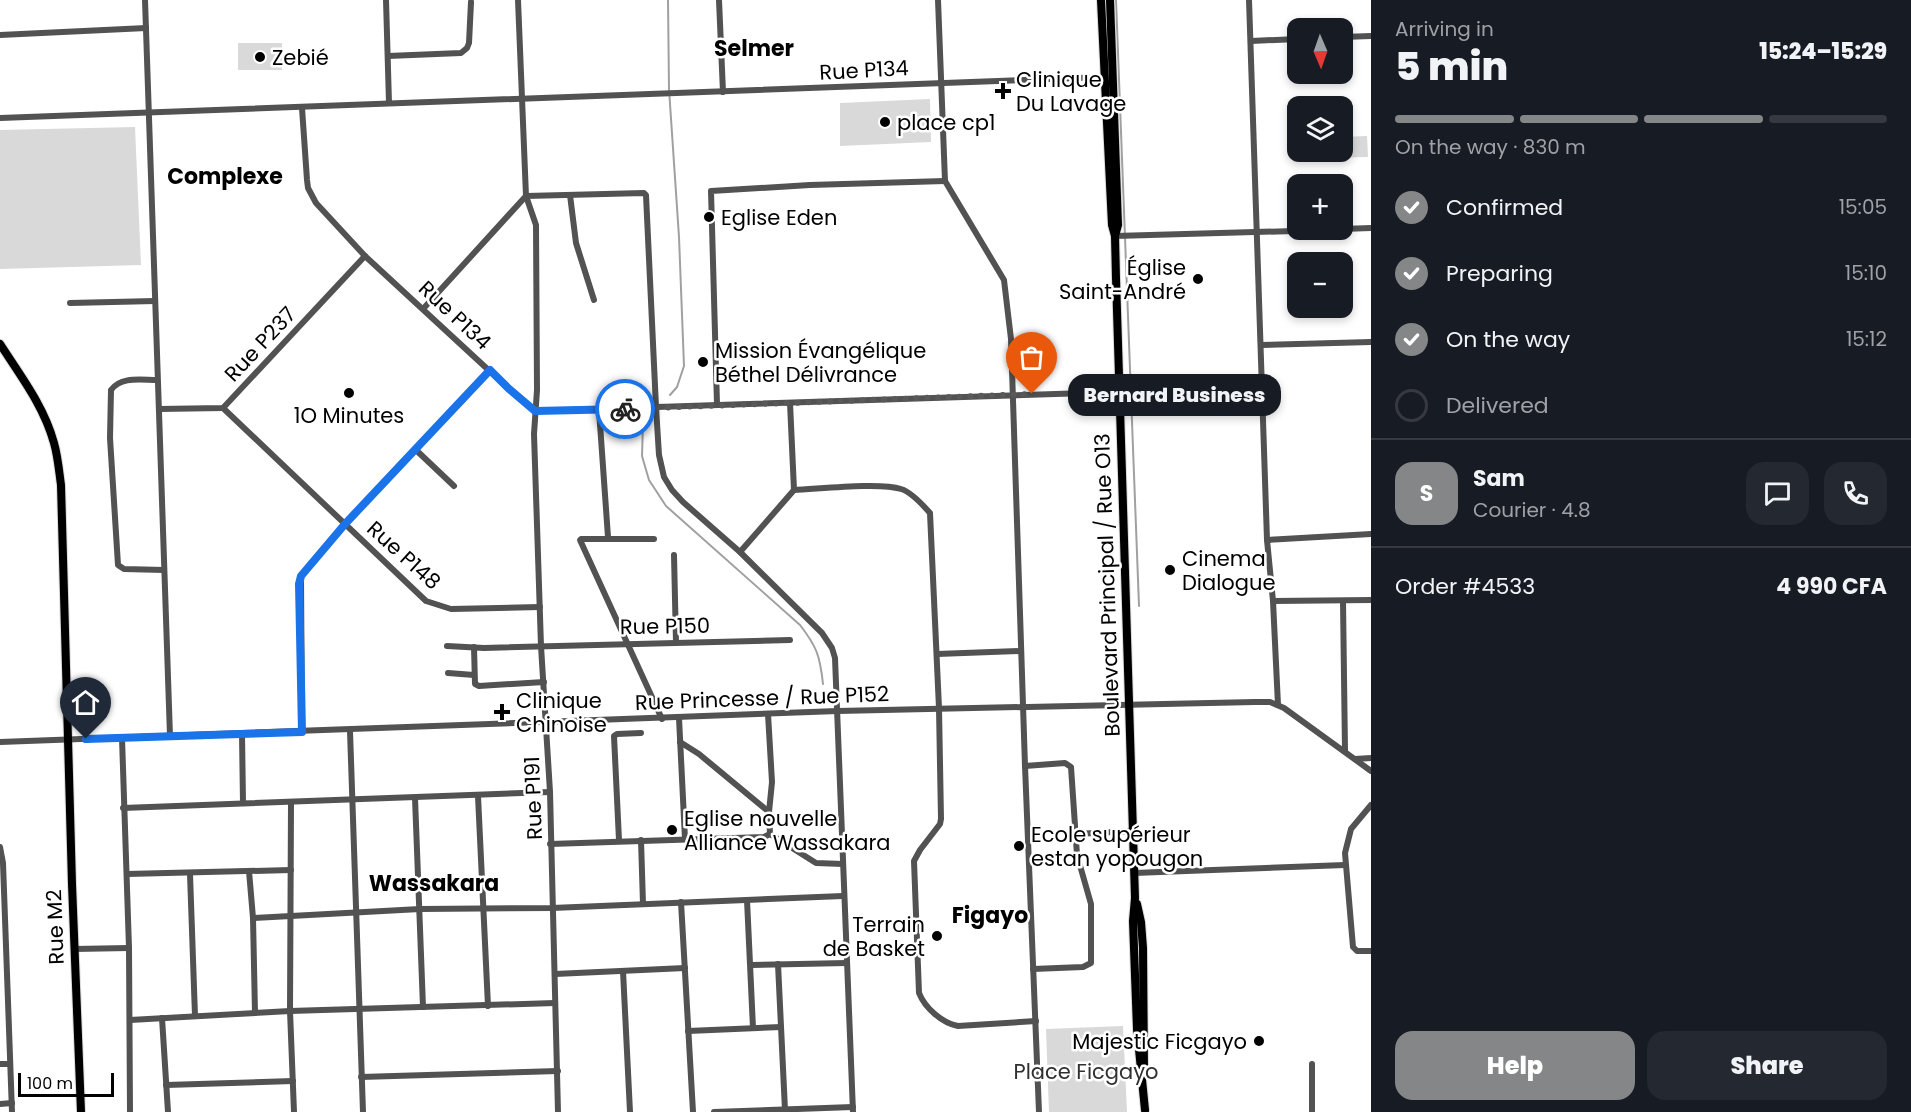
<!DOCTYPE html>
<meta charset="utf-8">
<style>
body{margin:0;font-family:Poppins,sans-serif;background:#242831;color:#f1f3f6;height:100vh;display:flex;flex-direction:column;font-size:22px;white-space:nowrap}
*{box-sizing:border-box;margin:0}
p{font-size:20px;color:#9ea1a6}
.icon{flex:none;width:33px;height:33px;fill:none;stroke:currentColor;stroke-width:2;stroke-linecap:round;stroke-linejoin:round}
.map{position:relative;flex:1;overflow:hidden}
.side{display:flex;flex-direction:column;background:#171b24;width:540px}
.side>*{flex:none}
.needle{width:39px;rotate:178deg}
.tools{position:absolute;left:1287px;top:18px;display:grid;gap:12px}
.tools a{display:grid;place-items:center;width:66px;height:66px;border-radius:12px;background:#171b24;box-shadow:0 3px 9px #0003;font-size:30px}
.scale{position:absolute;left:18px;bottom:15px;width:96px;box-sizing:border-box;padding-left:6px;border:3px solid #000;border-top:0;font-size:16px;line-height:21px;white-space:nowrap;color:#000;-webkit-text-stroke:4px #fff;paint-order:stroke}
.pin{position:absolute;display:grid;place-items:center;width:51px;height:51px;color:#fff;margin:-62px -26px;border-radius:50% 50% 50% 0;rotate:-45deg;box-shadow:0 0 6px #0007}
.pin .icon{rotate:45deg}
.courier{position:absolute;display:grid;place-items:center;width:60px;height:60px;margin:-30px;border:4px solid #1a73e8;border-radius:50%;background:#fff;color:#222;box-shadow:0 2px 8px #0007}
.bubble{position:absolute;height:42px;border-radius:18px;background:#171b24;box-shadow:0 3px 9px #0003;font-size:20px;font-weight:800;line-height:42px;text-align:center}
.overview em{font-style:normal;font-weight:800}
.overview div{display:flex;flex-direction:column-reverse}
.overview{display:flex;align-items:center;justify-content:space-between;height:102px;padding:0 24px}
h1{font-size:39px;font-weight:800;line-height:45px}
.bar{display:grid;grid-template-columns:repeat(4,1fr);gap:9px 6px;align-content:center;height:72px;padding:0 24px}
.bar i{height:8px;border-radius:4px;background:#363941}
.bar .active{background:#858687}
.bar p{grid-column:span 4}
.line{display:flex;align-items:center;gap:15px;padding:0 24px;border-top:2px solid #363941}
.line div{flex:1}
.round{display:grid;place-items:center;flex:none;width:63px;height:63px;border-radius:18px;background:#242831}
ol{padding:0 24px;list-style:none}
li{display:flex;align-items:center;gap:18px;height:66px}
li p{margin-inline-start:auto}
li .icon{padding:6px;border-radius:50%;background:#858687;color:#fff;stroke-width:4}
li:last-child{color:#9ea1a6}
li i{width:33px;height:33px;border:3px solid #363941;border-radius:50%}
.cta{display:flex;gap:12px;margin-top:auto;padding:12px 24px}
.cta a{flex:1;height:69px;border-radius:18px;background:#858687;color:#fff;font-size:24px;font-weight:800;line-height:69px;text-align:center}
.cta a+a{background:#242831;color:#f1f3f6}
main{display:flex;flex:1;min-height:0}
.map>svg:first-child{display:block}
.green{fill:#d9d9d9}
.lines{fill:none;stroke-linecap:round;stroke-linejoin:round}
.stream{stroke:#a0a0a0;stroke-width:2}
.major-casing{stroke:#dbdbdb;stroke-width:10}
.minor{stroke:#525252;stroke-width:6}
.major{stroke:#000;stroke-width:8}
.done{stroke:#595959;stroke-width:6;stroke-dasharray:0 10.8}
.route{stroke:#1a73e8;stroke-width:8}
.poi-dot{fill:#000;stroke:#fff;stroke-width:2}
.labels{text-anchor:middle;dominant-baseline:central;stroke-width:5;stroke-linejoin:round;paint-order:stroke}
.poi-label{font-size:21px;fill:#000;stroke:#fff;text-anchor:start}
.street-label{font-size:21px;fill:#000;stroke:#fff}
.park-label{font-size:21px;fill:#303030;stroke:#fff}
.neighbourhood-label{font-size:22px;font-weight:bold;fill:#000;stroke:#fff}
</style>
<main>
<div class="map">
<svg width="1371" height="1112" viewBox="0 0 1371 1112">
<rect width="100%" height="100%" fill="#fff"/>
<g class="green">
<rect x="238" y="43" width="44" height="27"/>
<polygon points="930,99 931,142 840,146 840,103"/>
<polygon points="135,127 141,265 0,269 0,130"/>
<polygon points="1367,136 1368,157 1322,158 1321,152 1342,152 1343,137"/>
<polygon points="1123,1026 1127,1112 1049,1112 1046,1029"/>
</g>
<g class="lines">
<g class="stream">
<polyline points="668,0 669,89 679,237 684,366 677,387 670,395"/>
<polyline points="1116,0 1139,606"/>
<path d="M643,423l-1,33 7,24 17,26 134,119c17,22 20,31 23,59"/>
</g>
<g class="major-casing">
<g id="major">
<polyline points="1101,0 1112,225 1115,236"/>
<polyline points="1110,0 1118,225 1115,236 1116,278 1135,898 1133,921 1137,1029 1145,1110"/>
<path d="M0,344c20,31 44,62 54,99 4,14 5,28 7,42l11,399 9,228"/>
<polyline points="1137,904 1141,922 1143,948 1144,1070"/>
</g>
</g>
<g class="minor">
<polyline points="145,0 170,736"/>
<polyline points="386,0 389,103"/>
<polyline points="518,0 526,196 536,225 537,390 534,434 541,646 550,792 558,1112"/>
<polyline points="719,0 723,92"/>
<polyline points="938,0 945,181 1004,280 1011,339 1025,766 1039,1112"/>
<polyline points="1249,0 1267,540 1273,601 1278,705"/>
<polyline points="0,35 146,28"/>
<polyline points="1342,37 1371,36"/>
<polyline points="1251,41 1298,39"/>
<polyline points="388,56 461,53 467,48 469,43 471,2"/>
<polyline points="302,108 307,180 308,188 316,203 365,256 508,388 535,411 1119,392"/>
<polyline points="0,118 1105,77"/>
<polyline points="570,195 576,243 594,300"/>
<polyline points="1342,229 1371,228"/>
<polyline points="1115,236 1328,230"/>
<polyline points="70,303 155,301"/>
<polyline points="423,309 526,196 644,193 646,195 656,407 659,455 664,477 672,490 683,502 740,552 822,633 832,648 835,658 853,1112"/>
<polyline points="1261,345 1371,342"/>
<path d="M157,380c-16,0 -36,-4 -46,10l-1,48 8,127 6,4 40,1"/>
<polyline points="790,403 794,490"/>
<polyline points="717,404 711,191 810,185 945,181"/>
<polyline points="223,408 426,601 451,609 540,607"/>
<polyline points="159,409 223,408 365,256"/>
<polyline points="599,410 608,537"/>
<polyline points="416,450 454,486"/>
<polyline points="654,539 581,539 580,540 662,719"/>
<polyline points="1267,540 1371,534"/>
<path d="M740,552l54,-62c25,-1 86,-8 107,-1 10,3 22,16 29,24l9,195 2,111 -1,5 -20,26 -6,11 5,132c6,15 23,30 39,33l78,-5"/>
<polyline points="674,555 676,643"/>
<polyline points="1273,601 1371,600"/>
<polyline points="1343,601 1345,751"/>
<polyline points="447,646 484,648 790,640"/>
<polyline points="474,647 475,684 479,686 544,682"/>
<polyline points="937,654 1021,651"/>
<polyline points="448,673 474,675"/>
<polyline points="768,714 772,782 769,812 770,834"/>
<polyline points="679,718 685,839"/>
<polyline points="350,731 363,1112"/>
<polyline points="302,732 301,576 345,524 490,371"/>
<polyline points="242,734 243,803"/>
<polyline points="122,738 129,948 130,1112"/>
<polyline points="0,742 838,711 1255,702 1270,702 1284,708 1371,771"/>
<polyline points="680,742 699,754 769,812"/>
<polyline points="1355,759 1371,758"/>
<polyline points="1025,766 1065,763 1071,767 1077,855 1091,904 1091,963 1083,967 1033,969"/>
<polyline points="478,796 488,1006"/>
<polyline points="415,798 423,1007"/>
<polyline points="291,803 290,1011 294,1112"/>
<polyline points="1371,805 1351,829 1345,853 1353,947 1357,951 1371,951"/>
<polyline points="123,808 550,792"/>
<polyline points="770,834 816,863 843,864"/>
<polyline points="1076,834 1132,831"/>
<polyline points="619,840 614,736 617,734 641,733"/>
<polyline points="641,840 643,904"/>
<polyline points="550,844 764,837 770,834"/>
<polyline points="0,847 3,863 12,1112"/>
<polyline points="249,871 253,918 255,1013"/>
<polyline points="1134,873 1345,865"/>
<polyline points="127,874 291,870"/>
<polyline points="190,874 195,1016"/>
<polyline points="747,900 753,1028"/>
<polyline points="681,902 693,1112"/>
<polyline points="253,918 420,909 552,908 843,896"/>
<polyline points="74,949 129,948"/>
<polyline points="778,964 785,1110"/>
<polyline points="751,965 847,963"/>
<polyline points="623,971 630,1112"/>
<polyline points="555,974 685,968"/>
<polyline points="162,1018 168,1112"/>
<polyline points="130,1020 290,1011 555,1003"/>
<polyline points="688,1031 781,1027"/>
<polyline points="0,1064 10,1064"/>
<polyline points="361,1077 558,1071"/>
<polyline points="166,1085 293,1081"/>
<polyline points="0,1104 12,1103"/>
<polyline points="714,1112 853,1107"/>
<polyline points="1312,1112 1312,1064"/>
</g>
<use href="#major" class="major"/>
</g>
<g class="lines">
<polyline class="done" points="625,409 1032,394"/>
<polyline class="route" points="86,739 302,732 299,584 301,576 345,524 490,370 508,388 535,411 625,409"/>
</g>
<g class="poi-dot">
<circle cx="260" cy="57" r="6"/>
<path d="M1000 82h6v6h6v6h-6v6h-6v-6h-6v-6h6z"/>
<circle cx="885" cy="122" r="6"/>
<circle cx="709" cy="217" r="6"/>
<circle cx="1198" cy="279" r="6"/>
<circle cx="703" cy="362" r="6"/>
<circle cx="349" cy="393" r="6"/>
<circle cx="1170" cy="570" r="6"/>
<path d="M499 703h6v6h6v6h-6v6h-6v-6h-6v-6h6z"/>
<circle cx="672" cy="830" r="6"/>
<circle cx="1019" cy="846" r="6"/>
<circle cx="937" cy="936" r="6"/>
<circle cx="1259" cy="1041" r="6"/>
</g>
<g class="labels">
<g class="poi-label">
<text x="272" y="57">Zebié</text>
<text x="1016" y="79">Clinique<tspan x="1016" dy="24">Du Lavage</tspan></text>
<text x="897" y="122">place cp1</text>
<text x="721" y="217">Eglise Eden</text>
<text x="1186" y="267" text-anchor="end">Église<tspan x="1186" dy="24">Saint-André</tspan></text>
<text x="715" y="350">Mission Évangélique<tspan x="715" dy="24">Béthel Délivrance</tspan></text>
<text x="349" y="415" text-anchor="middle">1O Minutes</text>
<text x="1182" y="558">Cinema<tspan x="1182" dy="24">Dialogue</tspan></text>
<text x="516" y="700">Clinique<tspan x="516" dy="24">Chinoise</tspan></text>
<text x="684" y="818">Eglise nouvelle<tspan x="684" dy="24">Alliance Wassakara</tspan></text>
<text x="1031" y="834">Ecole supérieur<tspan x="1031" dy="24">estan yopougon</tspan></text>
<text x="925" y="924" text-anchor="end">Terrain<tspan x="925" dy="24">de Basket</tspan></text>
<text x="1247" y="1041" text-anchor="end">Majestic Ficgayo</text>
</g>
<g class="street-label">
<text transform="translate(864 70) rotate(-3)">Rue P134</text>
<text transform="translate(455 315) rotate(43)">Rue P134</text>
<text transform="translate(260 344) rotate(-47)">Rue P237</text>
<text transform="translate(404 555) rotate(42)">Rue P148</text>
<text transform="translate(1107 585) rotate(-92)">Boulevard Principal / Rue O13</text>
<text transform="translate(665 626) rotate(-1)">Rue P150</text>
<text transform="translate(762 698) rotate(-2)">Rue Princesse / Rue P152</text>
<text transform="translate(533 798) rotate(-92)">Rue P191</text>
<text transform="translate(55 927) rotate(-92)">Rue M2</text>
</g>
<g class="park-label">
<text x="1086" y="1071">Place Ficgayo</text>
</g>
<g class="neighbourhood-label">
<text x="754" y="48">Selmer</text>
<text x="225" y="176">Complexe</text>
<text x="434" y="883">Wassakara</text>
<text x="990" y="915">Figayo</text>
</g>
</g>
</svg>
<div class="tools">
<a><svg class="needle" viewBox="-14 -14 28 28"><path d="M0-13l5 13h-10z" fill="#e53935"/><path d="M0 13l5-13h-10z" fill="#9ea1a6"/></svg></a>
<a><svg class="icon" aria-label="layers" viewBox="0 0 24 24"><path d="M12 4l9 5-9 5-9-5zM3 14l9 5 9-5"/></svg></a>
<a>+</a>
<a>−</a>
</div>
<div class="scale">100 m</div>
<div class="pin" style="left:1032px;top:394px;background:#ea580c"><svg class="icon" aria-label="bag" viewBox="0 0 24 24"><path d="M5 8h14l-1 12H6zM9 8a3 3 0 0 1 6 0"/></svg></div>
<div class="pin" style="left:86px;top:739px;background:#1f2937"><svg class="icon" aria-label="home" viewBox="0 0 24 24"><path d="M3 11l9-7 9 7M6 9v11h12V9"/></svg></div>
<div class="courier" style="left:625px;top:409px"><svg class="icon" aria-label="bike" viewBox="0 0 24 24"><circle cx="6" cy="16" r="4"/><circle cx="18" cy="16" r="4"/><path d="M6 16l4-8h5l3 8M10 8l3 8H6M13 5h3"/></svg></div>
<div class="bubble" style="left:1068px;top:374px;width:213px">Bernard Business</div>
</div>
<section class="side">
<div class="overview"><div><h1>5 min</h1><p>Arriving in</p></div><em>15:24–15:29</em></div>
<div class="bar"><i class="active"></i><i class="active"></i><i class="active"></i><i></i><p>On the way · 830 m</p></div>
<ol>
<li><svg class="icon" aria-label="check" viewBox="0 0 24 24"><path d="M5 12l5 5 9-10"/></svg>Confirmed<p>15:05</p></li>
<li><svg class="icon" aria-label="check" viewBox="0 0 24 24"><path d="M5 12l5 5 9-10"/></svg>Preparing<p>15:10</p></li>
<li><svg class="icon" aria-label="check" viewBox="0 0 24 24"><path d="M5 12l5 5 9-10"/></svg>On the way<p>15:12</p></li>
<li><i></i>Delivered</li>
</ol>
<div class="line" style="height:108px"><b class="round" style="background:#858687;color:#fff">S</b><div><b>Sam</b><p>Courier · 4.8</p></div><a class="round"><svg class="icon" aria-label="chat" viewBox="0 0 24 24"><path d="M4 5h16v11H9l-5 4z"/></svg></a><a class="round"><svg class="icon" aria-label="phone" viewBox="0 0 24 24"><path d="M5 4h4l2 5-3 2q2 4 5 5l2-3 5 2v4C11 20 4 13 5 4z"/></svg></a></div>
<div class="line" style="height:78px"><div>Order #4533</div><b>4 990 CFA</b></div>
<div class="cta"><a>Help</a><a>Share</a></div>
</section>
</main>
